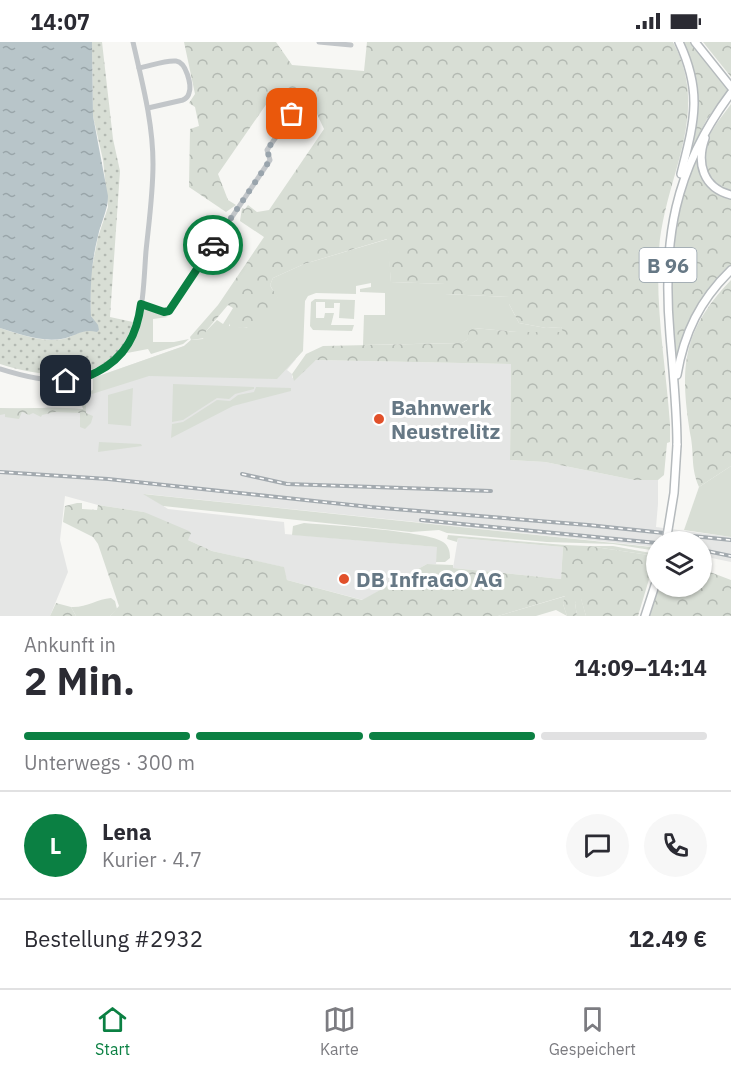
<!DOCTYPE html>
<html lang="de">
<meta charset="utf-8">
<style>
body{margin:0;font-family:"IBM Plex Sans",sans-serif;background:#f7f7f7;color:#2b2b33;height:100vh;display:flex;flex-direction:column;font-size:22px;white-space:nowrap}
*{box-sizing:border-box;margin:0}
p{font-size:20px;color:#7c7c81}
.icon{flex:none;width:33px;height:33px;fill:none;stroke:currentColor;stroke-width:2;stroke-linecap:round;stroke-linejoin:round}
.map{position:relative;height:574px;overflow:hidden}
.side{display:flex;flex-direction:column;background:#fff;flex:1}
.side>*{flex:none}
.fabs{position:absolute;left:646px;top:489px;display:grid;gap:12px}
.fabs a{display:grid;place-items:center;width:66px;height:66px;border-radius:50%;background:#fff;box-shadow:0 2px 4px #0004;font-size:30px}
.pin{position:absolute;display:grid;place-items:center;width:51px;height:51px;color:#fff;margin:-26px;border-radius:12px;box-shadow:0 3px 9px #0006}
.courier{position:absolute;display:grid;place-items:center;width:60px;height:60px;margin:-30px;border:4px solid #0b8043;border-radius:50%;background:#fff;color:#222;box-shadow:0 2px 8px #0007}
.overview em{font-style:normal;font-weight:700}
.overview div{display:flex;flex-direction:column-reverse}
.overview{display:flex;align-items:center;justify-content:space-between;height:102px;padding:0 24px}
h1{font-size:39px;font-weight:700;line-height:45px}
.bar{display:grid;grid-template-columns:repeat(4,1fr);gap:9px 6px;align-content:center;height:72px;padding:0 24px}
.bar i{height:8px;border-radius:4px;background:#e1e1e2}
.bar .active{background:#0b8043}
.bar p{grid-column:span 4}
.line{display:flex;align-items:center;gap:15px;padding:0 24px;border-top:2px solid #e1e1e2}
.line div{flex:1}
.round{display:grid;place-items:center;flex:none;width:63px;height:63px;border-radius:32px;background:#f7f7f7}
.status{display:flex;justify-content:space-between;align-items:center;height:42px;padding:0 30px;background:#fff;direction:ltr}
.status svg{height:16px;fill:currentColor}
.dock{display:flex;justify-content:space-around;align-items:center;height:84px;border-top:2px solid #e1e1e2;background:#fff;font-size:16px;color:#7c7c81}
.dock a{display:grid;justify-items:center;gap:3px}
.dock .active{color:#0b8043}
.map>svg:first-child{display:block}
.built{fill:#e5e6e5}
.grass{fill:#d8ded5}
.forest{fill:url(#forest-crowns)}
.park{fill:url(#park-dots)}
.water{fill:url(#water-ripples)}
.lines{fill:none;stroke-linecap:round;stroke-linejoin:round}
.major-casing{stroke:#b5babd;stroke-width:10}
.minor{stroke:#c2c6c9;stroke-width:5}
.major{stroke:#fff;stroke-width:7}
.rail-casing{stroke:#a3aaaf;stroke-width:4}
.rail{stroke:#fff;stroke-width:1.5;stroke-dasharray:4.5;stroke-linecap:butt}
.major-bridge-casing{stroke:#b5babd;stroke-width:10;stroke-linecap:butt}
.major-bridge{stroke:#fff;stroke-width:7}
.done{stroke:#99a4ac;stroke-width:6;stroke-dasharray:0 10.8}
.route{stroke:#0b8043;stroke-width:8}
.poi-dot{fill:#e1502a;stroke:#fff;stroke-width:2}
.labels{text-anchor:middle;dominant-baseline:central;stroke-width:6;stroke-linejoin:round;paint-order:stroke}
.shield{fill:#fff;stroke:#94a0aa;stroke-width:1.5}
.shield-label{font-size:20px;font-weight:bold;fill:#667885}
.poi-label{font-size:21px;font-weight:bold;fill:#667885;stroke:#fff;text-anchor:start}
</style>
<div class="status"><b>14:07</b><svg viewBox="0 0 49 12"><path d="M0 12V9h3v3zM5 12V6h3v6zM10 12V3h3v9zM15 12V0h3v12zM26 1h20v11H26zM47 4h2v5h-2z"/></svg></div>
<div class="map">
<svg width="731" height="574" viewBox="0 0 731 574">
<defs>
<pattern id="forest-crowns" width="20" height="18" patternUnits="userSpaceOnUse" patternTransform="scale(1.5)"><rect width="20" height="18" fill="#d8ded5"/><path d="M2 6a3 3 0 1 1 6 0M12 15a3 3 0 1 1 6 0" fill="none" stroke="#b3b9b2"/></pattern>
<pattern id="park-dots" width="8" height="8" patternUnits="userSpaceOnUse" patternTransform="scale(1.5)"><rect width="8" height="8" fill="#d8ded5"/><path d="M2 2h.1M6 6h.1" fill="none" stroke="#b3b9b2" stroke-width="1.8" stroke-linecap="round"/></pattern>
<pattern id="water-ripples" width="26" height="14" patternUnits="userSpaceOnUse" patternTransform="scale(1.5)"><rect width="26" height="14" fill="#b8c5c9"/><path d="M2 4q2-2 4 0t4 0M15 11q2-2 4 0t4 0" fill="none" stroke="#99a5a9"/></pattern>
</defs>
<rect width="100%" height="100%" fill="#f7f7f4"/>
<g class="built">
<polygon points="191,298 296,317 287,328 292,332 292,336 316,318 511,322 510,418 545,420 634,438 658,438 658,462 656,485 731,495 731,520 702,514 702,500 657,500 657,505 145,452 168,467 284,480 285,492 438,505 436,522 427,522 363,558 287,538 283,525 212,509 188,498 144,470 98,463 65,454 60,498 68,530 50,574 0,574 0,366 37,367 48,365 83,367 79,355 93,348 93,336 184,304"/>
<polygon points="458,496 563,505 561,537 453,526"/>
</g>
<g class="grass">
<polygon points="388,197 391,240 445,242 445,252 509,255 509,262 519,281 546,286 561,285 564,290 517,290 473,286 467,298 462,301 363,303 364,273 385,273 385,251 360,250 360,247 371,245 371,241 356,244 356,252 316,251 308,254 305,259 303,309 277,337 149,334 92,352 89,350 93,348 93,336 184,304 191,298 203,297 206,289 217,278 223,282 230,271 231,279 229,284 246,286 272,272 277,265 278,257 270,243 273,236 304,222"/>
<polygon points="315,257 355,258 354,277 339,276 340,261 334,261 334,266 325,266 325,260 316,260 316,276 324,276 325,271 334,271 331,283 354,283 352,289 313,288 310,284 311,260"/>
<polygon points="146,267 168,275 153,277 153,300 174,300 189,297 183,302 151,312 148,307 127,311 126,310 136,294 143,269"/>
<polygon points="173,342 254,345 254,347 235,352 229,357 217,356 183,378 172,380"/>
<polygon points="256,345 291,346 291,349 233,364 171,396 172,382 183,380 217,358 230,359 238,353 254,350"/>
<polygon points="133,346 131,384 108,382 108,353"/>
<polygon points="99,400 141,402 142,404 98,410"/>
<polygon points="731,424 731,495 684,488 699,445"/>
<polygon points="143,452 652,505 657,505 657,509 613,502 547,500 447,491 439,488 411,490 163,464"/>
<path d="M304,481c25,2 124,8 139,19 6,4 7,10 7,16l-5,4h-9l1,-15 -145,-12 1,-9z"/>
<polygon points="448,493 565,503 563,505 458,496 457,500 447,497"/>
<polygon points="588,504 613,504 656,512 656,514"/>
<polygon points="566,554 563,562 567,574 556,568 536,574 498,574"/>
<path d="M111,556l4,3 2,8 -7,7h-34l-5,-9c15,1 26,-8 40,-9z"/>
<polygon points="577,556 581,556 586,574 577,574 575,561"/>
</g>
<g class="forest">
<path d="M184,0h92l16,23 72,6 3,-29h306c39,72 -9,135 -14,208 -4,58 7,116 11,174v18l-3,1 -3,32 -6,5h-24l-89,-18 -35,-2 1,-96 -195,-4 -22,21 -2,-7 14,-20 17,-8 139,-3 5,-3 2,-9 4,-3 44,4h46l-2,-5 -15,1 -27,-5 -10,-19v-7l-64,-3v-10l-54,-2 -4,-43 -83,25 -31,14 -3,7c2,5 6,8 8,13 5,14 -18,27 -29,29 -6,2 -13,0 -19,0v-14l3,-5 -5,-3 -22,26 -1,7 -14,2 -1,-3 28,-32 46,-68 -24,-16 2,-13 3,1 3,-4 9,7 12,-2 55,-81c-14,-31 -14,-34 -50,-36l-56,81 10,26 8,5 -10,7 -37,-25 1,-58 9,-3 -4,-19 -6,-4 6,-9z"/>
<path d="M683,0h9l37,47 -22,30 -18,35c1,-10 6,-22 7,-32 5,-29 -2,-54 -13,-80z"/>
<polygon points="703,0 731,0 731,35"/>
<path d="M731,62v88c-23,-7 -35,-30 -24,-52 6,-13 16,-25 24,-36z"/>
<path d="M698,112c-1,27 11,33 33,43v71l-38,49 -10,21 -6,27c-5,-12 -4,-31 -5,-45 -3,-63 -1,-109 26,-166z"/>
<path d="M731,238v186l-32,21c-8,-19 -5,-29 -8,-49 -11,-68 -11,-105 40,-158z"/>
<path d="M81,359l5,4v8l7,3 -2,7 -6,6 -5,-2v-14l-25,-1 -13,3 -1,2 -8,-4 -4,2 -7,-3 -3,7 -14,-2v-3l-5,1v-7c28,1 55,-1 83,1z"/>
<polygon points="77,461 82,461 82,467 97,468 98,463 144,470 189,489 191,491 188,498 212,509 284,525 287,538 362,558 427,522 453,523 453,526 561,537 563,505 565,503 588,504 656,514 638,574 586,574 581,557 578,556 575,561 577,574 567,574 563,562 565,554 498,574 110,574 119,564 98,502 93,495 63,480 65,464"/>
<polygon points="702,527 731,538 731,574 649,574 657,549 660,549 661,545 702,544"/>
<polygon points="56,561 71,565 76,574 50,574"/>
</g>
<path class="park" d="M92,0h10l11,97 7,32 -10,146 23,5c-18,64 -83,58 -133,42v-36c19,6 42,15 63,11 10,-2 17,-9 28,-9l4,-7 -4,-7 -1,-38 8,-41 10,-30 -5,-47 -10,-44z"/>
<path class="water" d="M0,0h92l1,74 15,80c0,14 -7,26 -10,40 -7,27 -8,53 -7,80l7,9 1,5 -2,2c-15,-4 -22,5 -36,7 -21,3 -41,-5 -61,-11z"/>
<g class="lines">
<g class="major-casing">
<g id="major">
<path d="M679,0c24,51 15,80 2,132"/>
<polyline points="695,0 731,45"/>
<path d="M705,96c-9,25 -2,50 26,57"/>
<path d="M677,333c7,-42 23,-75 54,-105"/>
<path d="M677,403c0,-37 -4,-73 -7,-110 -8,-94 4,-166 61,-242"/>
<polyline points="645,574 657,537"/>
</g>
</g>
<g class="minor">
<polyline points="319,0 351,3"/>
<path d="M139,26c11,-2 26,-8 37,-7 10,1 16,24 13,32 -1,5 -3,5 -6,7l-35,8"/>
<polyline points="141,262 164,270 170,268 270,118 267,108 292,72"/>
<path d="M0,327c22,7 49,13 72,12 28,-3 56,-27 64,-53 8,-24 8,-52 10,-77 3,-29 7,-58 7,-87 0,-42 -11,-82 -20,-122"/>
</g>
<use href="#major" class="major"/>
<g class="rail-casing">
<g id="rail">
<polyline points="0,430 108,437 370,465 588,483 731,498"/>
<polyline points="242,432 287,442 491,449"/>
<polyline points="421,478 657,501"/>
<polyline points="702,508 731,514"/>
</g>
</g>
<use href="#rail" class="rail"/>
<g class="major-bridge-casing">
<polyline id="major-bridge" points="666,500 674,451 677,403"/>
</g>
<use href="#major-bridge" class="major-bridge"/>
</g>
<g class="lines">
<polyline class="done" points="213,203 270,118 267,108 292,72"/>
<path class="route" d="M66,339c12,0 21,-4 31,-9 29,-15 40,-38 44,-68l23,8 5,-1 44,-66"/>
</g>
<g class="poi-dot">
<circle cx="379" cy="377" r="6"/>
<circle cx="344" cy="537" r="6"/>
</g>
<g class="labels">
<rect class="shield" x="639.5" y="206" width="57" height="34" rx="4.5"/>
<g class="shield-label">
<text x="668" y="223">B 96</text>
</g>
<g class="poi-label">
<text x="391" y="365">Bahnwerk<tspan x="391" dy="24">Neustrelitz</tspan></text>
<text x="356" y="537">DB InfraGO AG</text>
</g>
</g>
</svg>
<div class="fabs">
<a><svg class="icon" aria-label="layers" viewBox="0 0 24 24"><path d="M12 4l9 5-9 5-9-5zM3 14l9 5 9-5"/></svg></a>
</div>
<div class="pin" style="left:292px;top:72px;background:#ea580c"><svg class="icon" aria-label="bag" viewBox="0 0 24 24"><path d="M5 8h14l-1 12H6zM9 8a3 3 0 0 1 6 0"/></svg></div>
<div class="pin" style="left:66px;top:339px;background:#1f2937"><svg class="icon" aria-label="home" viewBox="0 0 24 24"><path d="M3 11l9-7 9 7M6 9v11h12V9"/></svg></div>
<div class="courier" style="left:213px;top:203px"><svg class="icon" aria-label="car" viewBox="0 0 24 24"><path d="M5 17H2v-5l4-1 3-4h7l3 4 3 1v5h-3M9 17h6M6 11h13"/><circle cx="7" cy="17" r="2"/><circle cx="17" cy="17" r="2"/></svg></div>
</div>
<section class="side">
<div class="overview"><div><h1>2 Min.</h1><p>Ankunft in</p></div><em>14:09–14:14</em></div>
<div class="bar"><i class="active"></i><i class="active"></i><i class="active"></i><i></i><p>Unterwegs · 300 m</p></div>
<div class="line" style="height:108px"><b class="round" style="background:#0b8043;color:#fff">L</b><div><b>Lena</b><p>Kurier · 4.7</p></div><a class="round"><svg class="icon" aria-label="chat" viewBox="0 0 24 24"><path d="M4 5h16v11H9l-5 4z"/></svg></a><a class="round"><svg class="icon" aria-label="phone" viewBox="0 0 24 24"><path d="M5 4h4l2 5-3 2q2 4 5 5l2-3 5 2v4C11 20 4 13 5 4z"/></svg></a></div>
<div class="line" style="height:78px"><div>Bestellung #2932</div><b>12.49 €</b></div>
</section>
<nav class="dock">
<a class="active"><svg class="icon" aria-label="home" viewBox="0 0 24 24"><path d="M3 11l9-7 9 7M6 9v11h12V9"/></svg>Start</a>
<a><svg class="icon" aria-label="map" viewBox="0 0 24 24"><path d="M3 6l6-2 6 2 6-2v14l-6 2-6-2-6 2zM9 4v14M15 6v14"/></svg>Karte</a>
<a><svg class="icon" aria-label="saved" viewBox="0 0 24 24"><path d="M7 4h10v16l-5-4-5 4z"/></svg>Gespeichert</a>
</nav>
